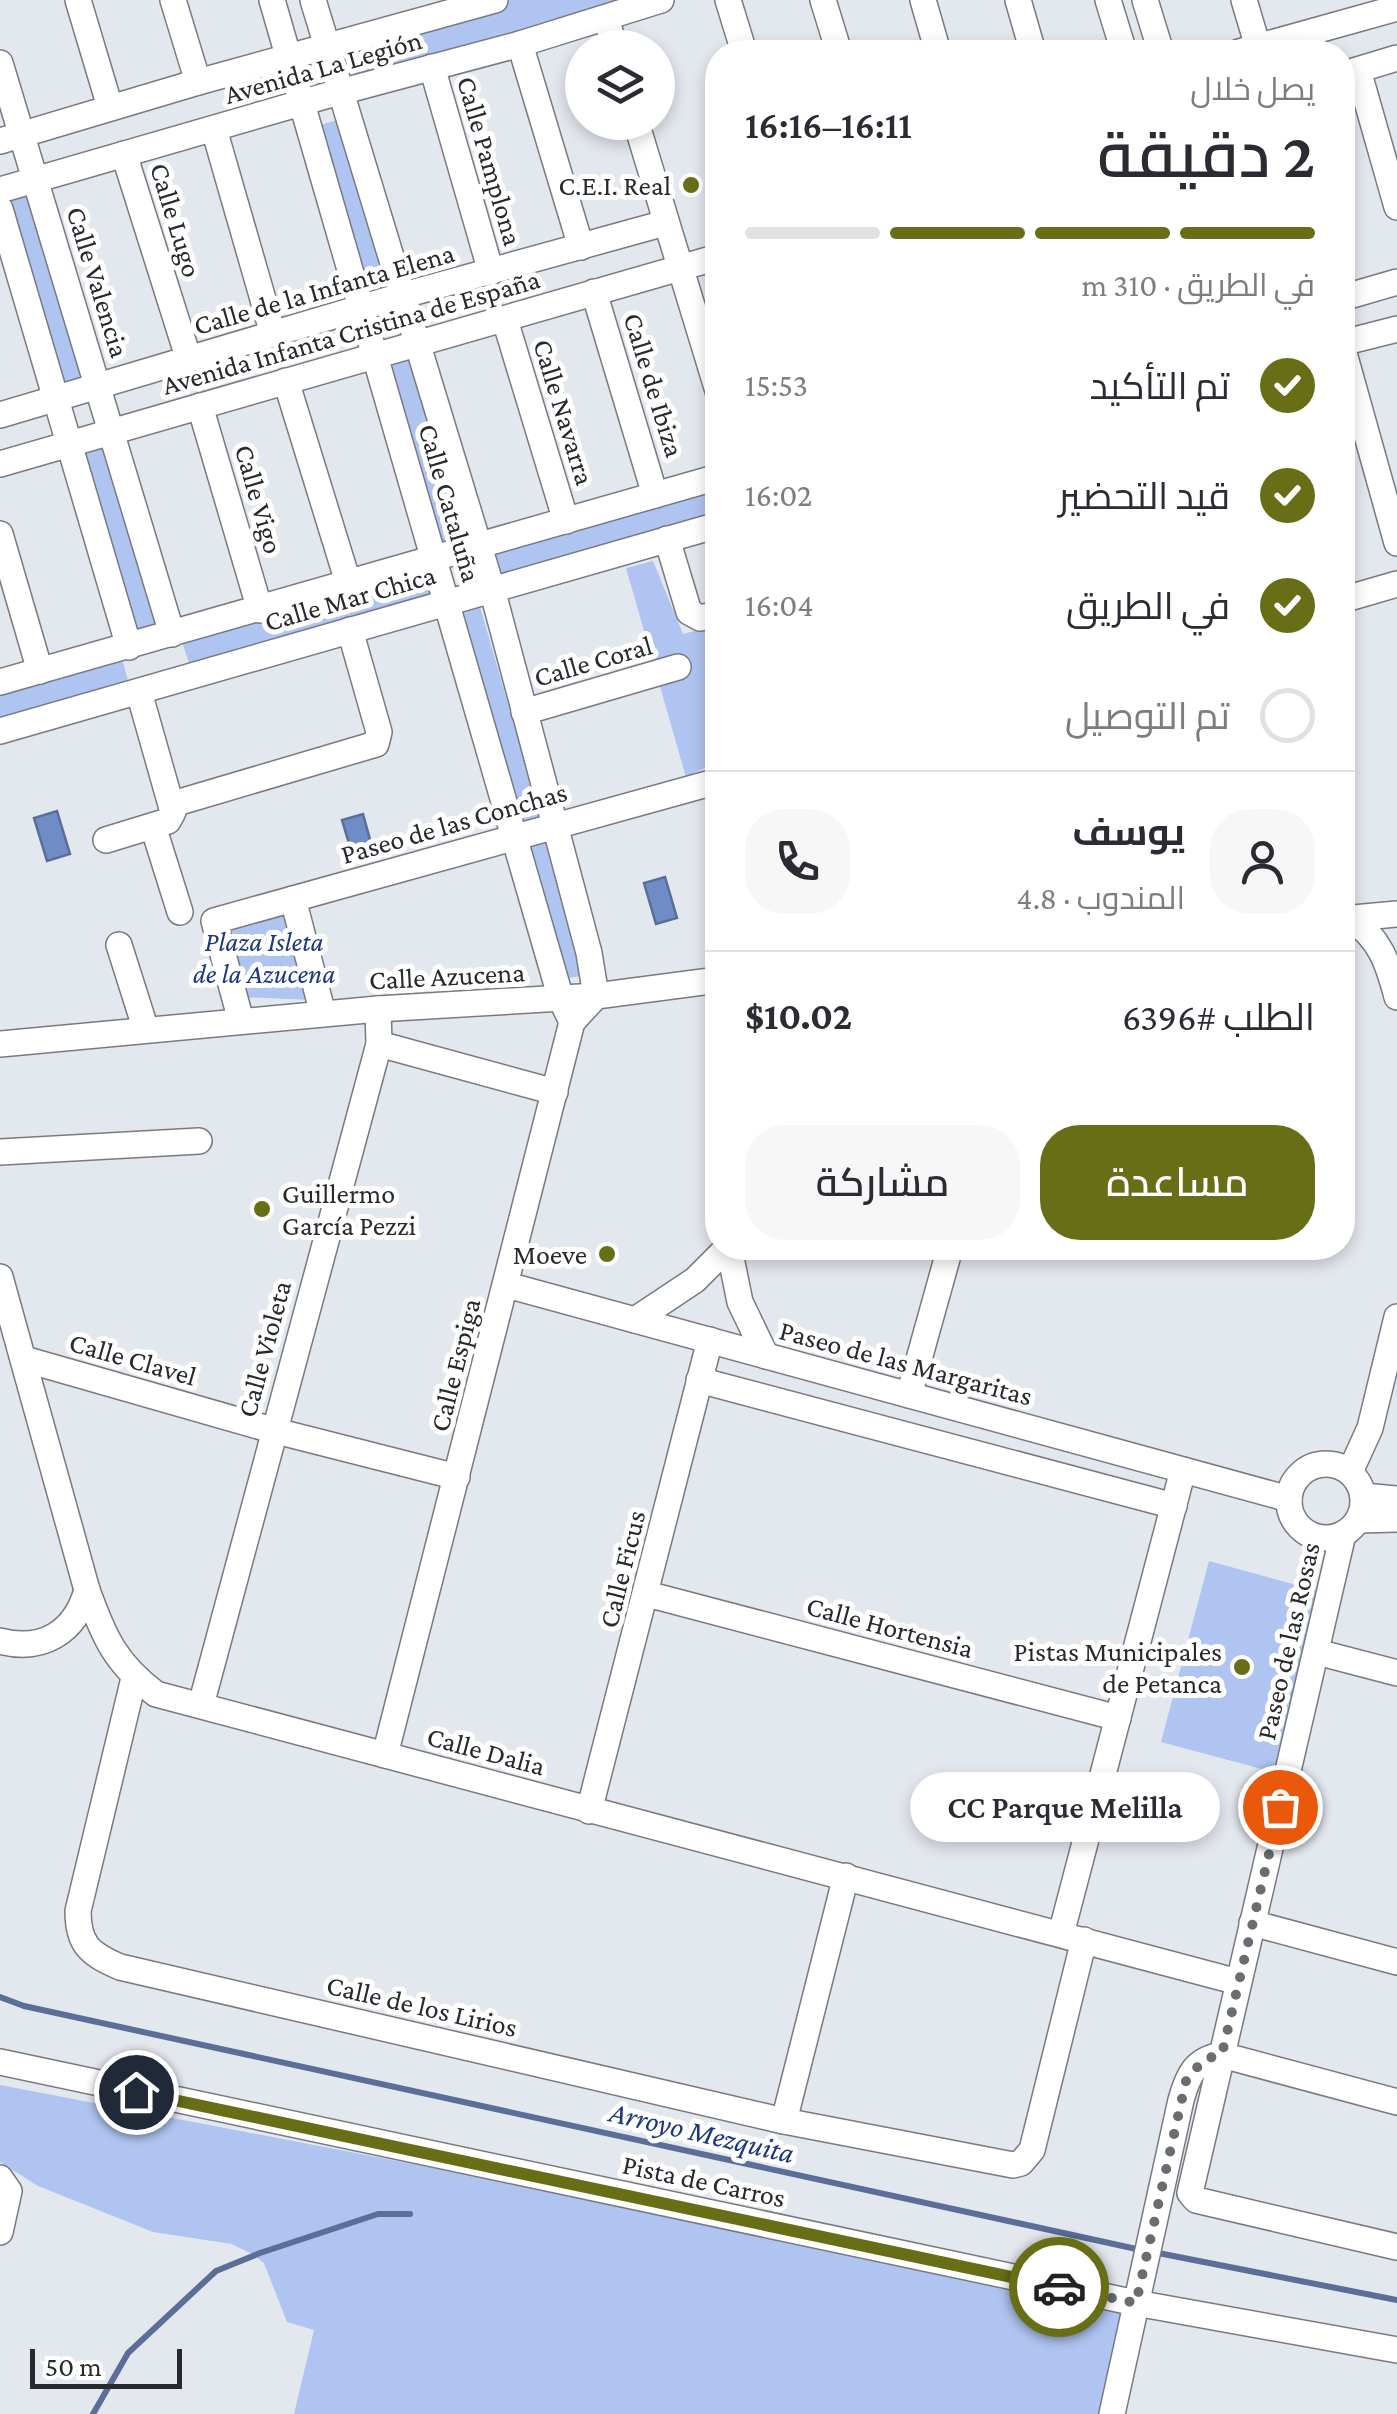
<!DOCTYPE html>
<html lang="ar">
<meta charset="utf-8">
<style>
body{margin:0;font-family:"Crimson Pro",Cairo,serif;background:#f7f7f7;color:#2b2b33;direction:rtl;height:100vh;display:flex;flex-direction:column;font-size:38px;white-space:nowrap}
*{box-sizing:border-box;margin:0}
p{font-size:32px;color:#7c7c81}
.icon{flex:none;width:55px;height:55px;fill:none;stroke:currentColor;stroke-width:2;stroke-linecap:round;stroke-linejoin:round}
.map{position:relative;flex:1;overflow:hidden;direction:ltr}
.drawer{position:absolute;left:705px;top:40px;width:650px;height:1220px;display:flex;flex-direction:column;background:#fff;border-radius:40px;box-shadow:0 5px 15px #0003;direction:rtl}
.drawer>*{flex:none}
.buttons{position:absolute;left:565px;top:30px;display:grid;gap:20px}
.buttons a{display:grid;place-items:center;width:110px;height:110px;border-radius:50%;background:#fff;box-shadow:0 5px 15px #0003;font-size:50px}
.scale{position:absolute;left:30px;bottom:25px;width:152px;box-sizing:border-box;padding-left:10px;border:5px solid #28292c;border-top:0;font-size:28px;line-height:35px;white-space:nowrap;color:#28292c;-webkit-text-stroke:8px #fff;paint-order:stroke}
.pin{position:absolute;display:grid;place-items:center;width:85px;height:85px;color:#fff;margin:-42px;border:5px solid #fff;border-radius:50%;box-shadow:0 2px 10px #0007}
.courier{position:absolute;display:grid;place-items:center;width:100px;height:100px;margin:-50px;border:8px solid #676e15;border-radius:50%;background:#fff;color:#222;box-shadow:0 2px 12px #0007}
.bubble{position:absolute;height:70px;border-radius:35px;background:#fff;box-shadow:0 5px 15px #0003;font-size:32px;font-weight:600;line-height:70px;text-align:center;direction:rtl}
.headline em{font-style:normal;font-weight:600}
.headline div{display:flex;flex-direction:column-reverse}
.headline{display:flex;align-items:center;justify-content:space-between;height:170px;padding:0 40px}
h1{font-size:65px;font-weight:600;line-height:75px}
.bar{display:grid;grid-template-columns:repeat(4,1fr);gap:15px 10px;align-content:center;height:120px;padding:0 40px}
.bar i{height:12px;border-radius:8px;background:#e1e1e2}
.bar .on{background:#676e15}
.bar p{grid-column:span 4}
.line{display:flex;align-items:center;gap:25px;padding:0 40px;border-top:2px solid #e1e1e2}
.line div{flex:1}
.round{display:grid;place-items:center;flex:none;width:105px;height:105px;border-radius:40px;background:#f7f7f7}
ol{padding:0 40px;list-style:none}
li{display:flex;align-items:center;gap:30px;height:110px}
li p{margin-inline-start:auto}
li .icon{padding:10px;border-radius:50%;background:#676e15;color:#fff;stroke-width:4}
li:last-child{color:#7c7c81}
li i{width:55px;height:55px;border:5px solid #e1e1e2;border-radius:50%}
.cta{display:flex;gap:20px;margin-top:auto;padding:20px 40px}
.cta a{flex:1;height:115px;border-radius:40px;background:#676e15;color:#fff;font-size:40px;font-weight:600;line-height:115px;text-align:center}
.cta a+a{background:#f7f7f7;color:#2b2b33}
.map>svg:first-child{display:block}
.green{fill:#afc4f0}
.water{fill:#708cc7;stroke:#5a6e98;stroke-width:2.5}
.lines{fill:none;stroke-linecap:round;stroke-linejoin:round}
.stream{stroke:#5a6e98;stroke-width:6}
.minor-casing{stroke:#777a81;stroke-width:28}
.minor{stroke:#fff;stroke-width:25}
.done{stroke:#696c70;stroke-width:10;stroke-dasharray:0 18}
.route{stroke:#676e15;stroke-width:12}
.poi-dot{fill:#676e15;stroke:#fff;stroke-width:4}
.labels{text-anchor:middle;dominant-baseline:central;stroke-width:10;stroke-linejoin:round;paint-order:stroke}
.street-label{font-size:28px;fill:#28292c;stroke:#fff}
.poi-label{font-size:28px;fill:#28292c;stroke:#fff;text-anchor:end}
.park-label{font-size:28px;font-style:italic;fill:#1b377f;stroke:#fff}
.water-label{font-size:30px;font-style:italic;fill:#1b377e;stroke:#fff}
</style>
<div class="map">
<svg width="1397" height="2414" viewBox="0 0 1397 2414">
<rect width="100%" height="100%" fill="#e3e7ee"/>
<g class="green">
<polygon points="508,0 627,0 356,79 346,45"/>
<polygon points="340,119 390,291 365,299 314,127"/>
<polygon points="29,192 85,378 60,385 4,200"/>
<polygon points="412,353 465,541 441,549 385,361"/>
<polygon points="105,442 160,629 134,637 79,450"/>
<polygon points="717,488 717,515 500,578 491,554"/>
<polygon points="653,561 683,634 717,625 717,762 686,777 626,568"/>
<polygon points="428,571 436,596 190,666 182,642"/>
<polygon points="479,603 542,823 520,829 456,609"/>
<polygon points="122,659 129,684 0,721 0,694"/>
<polygon points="547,839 588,975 562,979 524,846"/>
<polygon points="286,906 312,1000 240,997 218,924"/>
<polygon points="1209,1561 1322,1592 1277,1773 1161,1742"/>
<polygon points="0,2085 486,2178 1128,2312 1105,2414 294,2414 314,2330 287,2322 264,2263 252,2254 232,2244 153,2232 38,2186 0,2162"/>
</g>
<g class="water">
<polygon points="57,811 70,854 47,861 34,818"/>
<polygon points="363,814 374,854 354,860 342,820"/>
<polygon points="665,877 677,918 656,924 644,883"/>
</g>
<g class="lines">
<g class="stream">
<polyline points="0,1997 24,2006 1141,2250"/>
<polyline points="1153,2252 1397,2300"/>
<polyline points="93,2414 128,2353 216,2271 260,2253 378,2214 410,2214"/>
</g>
<g class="minor-casing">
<g id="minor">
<polyline points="78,0 110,107"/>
<polyline points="173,0 198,82"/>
<polyline points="272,0 561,999 572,1022"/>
<polyline points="313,0 492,589 589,953 596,996 572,1022 385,1755"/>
<polyline points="728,0 744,52"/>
<polyline points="823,0 839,52"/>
<polyline points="923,0 938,52"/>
<polyline points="1018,0 1033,52"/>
<polyline points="1108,0 1124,52"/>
<polyline points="1145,0 1161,52"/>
<polyline points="1244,0 1258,47"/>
<polyline points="606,18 615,48"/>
<polyline points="520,44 581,247"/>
<polyline points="1239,52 1397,8"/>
<polyline points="0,63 172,634"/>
<polyline points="432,67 491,272"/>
<polyline points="1358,70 1397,207"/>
<polyline points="1344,74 1397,58"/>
<polyline points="636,122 718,391"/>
<polyline points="214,129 273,334"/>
<polyline points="0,141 198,82 495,0"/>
<polyline points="124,154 189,360"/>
<polyline points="0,190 325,96 520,44 661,0"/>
<polyline points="0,209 129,647"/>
<polyline points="594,292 655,495"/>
<polyline points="1342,298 1397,282"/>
<polyline points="505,320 566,521"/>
<polyline points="1342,343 1397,329"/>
<polyline points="1342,346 1397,543"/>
<polyline points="286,381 348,582"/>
<polyline points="200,406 260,610"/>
<polyline points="0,415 404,295 665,223"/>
<polyline points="0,464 718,257"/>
<polyline points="0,534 40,671"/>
<polyline points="667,539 689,612 700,618 718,614"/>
<polyline points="1342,600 1397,584"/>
<polyline points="0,682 718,477"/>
<polyline points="524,712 678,667"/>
<polyline points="0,731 718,525"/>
<polyline points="173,804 376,744 379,732 350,630"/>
<polyline points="153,826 180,912"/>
<polyline points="106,840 168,821 173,812 139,692"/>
<polyline points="293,899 323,1014"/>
<path d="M1350,918c30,20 38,45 47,79"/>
<polyline points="1342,919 1397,914"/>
<polyline points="119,945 146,1030"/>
<polyline points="241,1021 214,921 718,781"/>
<polyline points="0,1044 378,1009 596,996 718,980"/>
<polyline points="379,1044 555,1092"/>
<polyline points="0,1152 199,1141"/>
<polyline points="729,1248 740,1302 766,1356"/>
<path d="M0,1277l87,313c17,47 28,73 69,104l1082,288"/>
<polyline points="507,1285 1289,1499"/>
<polyline points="635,1320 695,1280 727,1248"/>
<polyline points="24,1359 272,1430 457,1477"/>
<polyline points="699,1380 1174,1506"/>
<polyline points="909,1395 950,1248"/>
<circle cx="1326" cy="1501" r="37"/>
<polyline points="1350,1472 1370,1428 1397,1317"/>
<polyline points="1363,1496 1397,1499"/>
<polyline points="1358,1520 1397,1519"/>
<polyline points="1343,1534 1190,2193 1196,2200 1397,2247"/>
<polyline points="647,1594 1118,1718"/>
<path d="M0,1641c42,11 75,-8 87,-51"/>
<polyline points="1317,1652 1397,1673"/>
<path d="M134,1678l-56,233c0,34 12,43 42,56l664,154 229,44 8,-2 11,-13 52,-210"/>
<polyline points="201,1705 379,1044 378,1009"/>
<polyline points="589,1811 710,1340"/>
<polyline points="1252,1923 1397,1962"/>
<polyline points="1061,1934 1183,1470"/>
<polyline points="0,2062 1136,2303 1397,2350"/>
<polyline points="784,2121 846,1876"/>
<polyline points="0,2178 9,2191 0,2232"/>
<path d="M1112,2414l69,-314c7,-25 14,-41 41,-45l175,47"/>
</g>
</g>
<use href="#minor" class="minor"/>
</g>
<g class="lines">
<polyline class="done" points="1059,2287 1136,2303 1186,2081 1203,2060 1222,2054 1280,1807"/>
<polyline class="route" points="136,2092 1059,2287"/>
</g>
<g class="poi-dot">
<circle cx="691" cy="185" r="10"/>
<circle cx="262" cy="1209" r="10"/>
<circle cx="607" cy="1254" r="10"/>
<circle cx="1242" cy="1667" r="10"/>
</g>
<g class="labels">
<g class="street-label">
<text transform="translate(323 67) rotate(-16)">Avenida La Legión</text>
<text transform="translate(490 161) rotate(74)">Calle Pamplona</text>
<text transform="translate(176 220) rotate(73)">Calle Lugo</text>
<text transform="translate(98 282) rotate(73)">Calle Valencia</text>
<text transform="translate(324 289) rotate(-16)">Calle de la Infanta Elena</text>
<text transform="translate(351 332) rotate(-16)">Avenida Infanta Cristina de España</text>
<text transform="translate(654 385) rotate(73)">Calle de Ibiza</text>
<text transform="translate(564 412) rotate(73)">Calle Navarra</text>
<text transform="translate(259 499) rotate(74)">Calle Vigo</text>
<text transform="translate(450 503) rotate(74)">Calle Cataluña</text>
<text transform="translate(350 598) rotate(-16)">Calle Mar Chica</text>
<text transform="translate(593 661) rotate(-16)">Calle Coral</text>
<text transform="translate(454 823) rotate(-16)">Paseo de las Conchas</text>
<text transform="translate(447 976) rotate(-3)">Calle Azucena</text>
<text transform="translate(264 1349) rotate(-75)">Calle Violeta</text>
<text transform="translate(133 1359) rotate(16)">Calle Clavel</text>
<text transform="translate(906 1363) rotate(15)">Paseo de las Margaritas</text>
<text transform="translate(455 1365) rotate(-76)">Calle Espiga</text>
<text transform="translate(622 1569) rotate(-76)">Calle Ficus</text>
<text transform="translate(890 1627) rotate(15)">Calle Hortensia</text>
<text transform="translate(1288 1641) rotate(-77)">Paseo de las Rosas</text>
<text transform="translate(486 1751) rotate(15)">Calle Dalia</text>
<text transform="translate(422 2006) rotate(13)">Calle de los Lirios</text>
<text transform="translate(704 2181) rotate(12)">Pista de Carros</text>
</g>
<g class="poi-label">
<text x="671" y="185">C.E.I. Real</text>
<text x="282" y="1193" text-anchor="start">Guillermo<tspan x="282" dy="32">García Pezzi</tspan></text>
<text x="587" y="1254">Moeve</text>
<text x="1222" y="1651">Pistas Municipales<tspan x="1222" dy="32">de Petanca</tspan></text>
</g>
<g class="park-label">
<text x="264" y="941">Plaza Isleta<tspan x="264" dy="32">de la Azucena</tspan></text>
</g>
<g class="water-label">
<text transform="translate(702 2132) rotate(13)">Arroyo Mezquita</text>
</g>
</g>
</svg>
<div class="buttons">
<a><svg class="icon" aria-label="layers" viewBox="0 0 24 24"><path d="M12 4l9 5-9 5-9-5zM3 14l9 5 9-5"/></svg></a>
</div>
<div class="scale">50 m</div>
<div class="pin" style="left:1280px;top:1807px;background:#ea580c"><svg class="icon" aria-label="bag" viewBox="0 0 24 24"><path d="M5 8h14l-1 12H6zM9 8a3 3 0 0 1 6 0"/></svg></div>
<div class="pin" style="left:136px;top:2092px;background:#1f2937"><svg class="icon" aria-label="home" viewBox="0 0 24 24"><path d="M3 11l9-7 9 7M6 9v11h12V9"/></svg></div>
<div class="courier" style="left:1059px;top:2287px"><svg class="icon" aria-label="car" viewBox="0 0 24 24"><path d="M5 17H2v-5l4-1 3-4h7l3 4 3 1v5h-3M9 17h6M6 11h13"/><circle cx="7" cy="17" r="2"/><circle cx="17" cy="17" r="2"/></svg></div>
<div class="bubble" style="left:910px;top:1772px;width:310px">CC Parque Melilla</div>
<section class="drawer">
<div class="headline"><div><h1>2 دقيقة</h1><p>يصل خلال</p></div><em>16:11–16:16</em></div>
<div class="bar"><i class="on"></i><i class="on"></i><i class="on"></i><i></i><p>في الطريق · 310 m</p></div>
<ol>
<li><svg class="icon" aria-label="check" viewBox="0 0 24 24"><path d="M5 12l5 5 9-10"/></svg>تم التأكيد<p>15:53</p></li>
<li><svg class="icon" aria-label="check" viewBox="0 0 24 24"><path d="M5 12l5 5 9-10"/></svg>قيد التحضير<p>16:02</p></li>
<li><svg class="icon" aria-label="check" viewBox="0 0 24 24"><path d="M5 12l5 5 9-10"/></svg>في الطريق<p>16:04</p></li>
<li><i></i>تم التوصيل</li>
</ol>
<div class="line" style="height:180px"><a class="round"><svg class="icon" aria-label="person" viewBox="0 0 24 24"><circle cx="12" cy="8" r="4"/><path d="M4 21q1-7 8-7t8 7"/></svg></a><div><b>يوسف</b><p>المندوب · 4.8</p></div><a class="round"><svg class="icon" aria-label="phone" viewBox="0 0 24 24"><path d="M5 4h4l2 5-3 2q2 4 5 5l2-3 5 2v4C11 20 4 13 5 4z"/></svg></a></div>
<div class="line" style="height:130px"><div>الطلب #6396</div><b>$10.02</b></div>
<div class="cta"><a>مساعدة</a><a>مشاركة</a></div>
</section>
</div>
